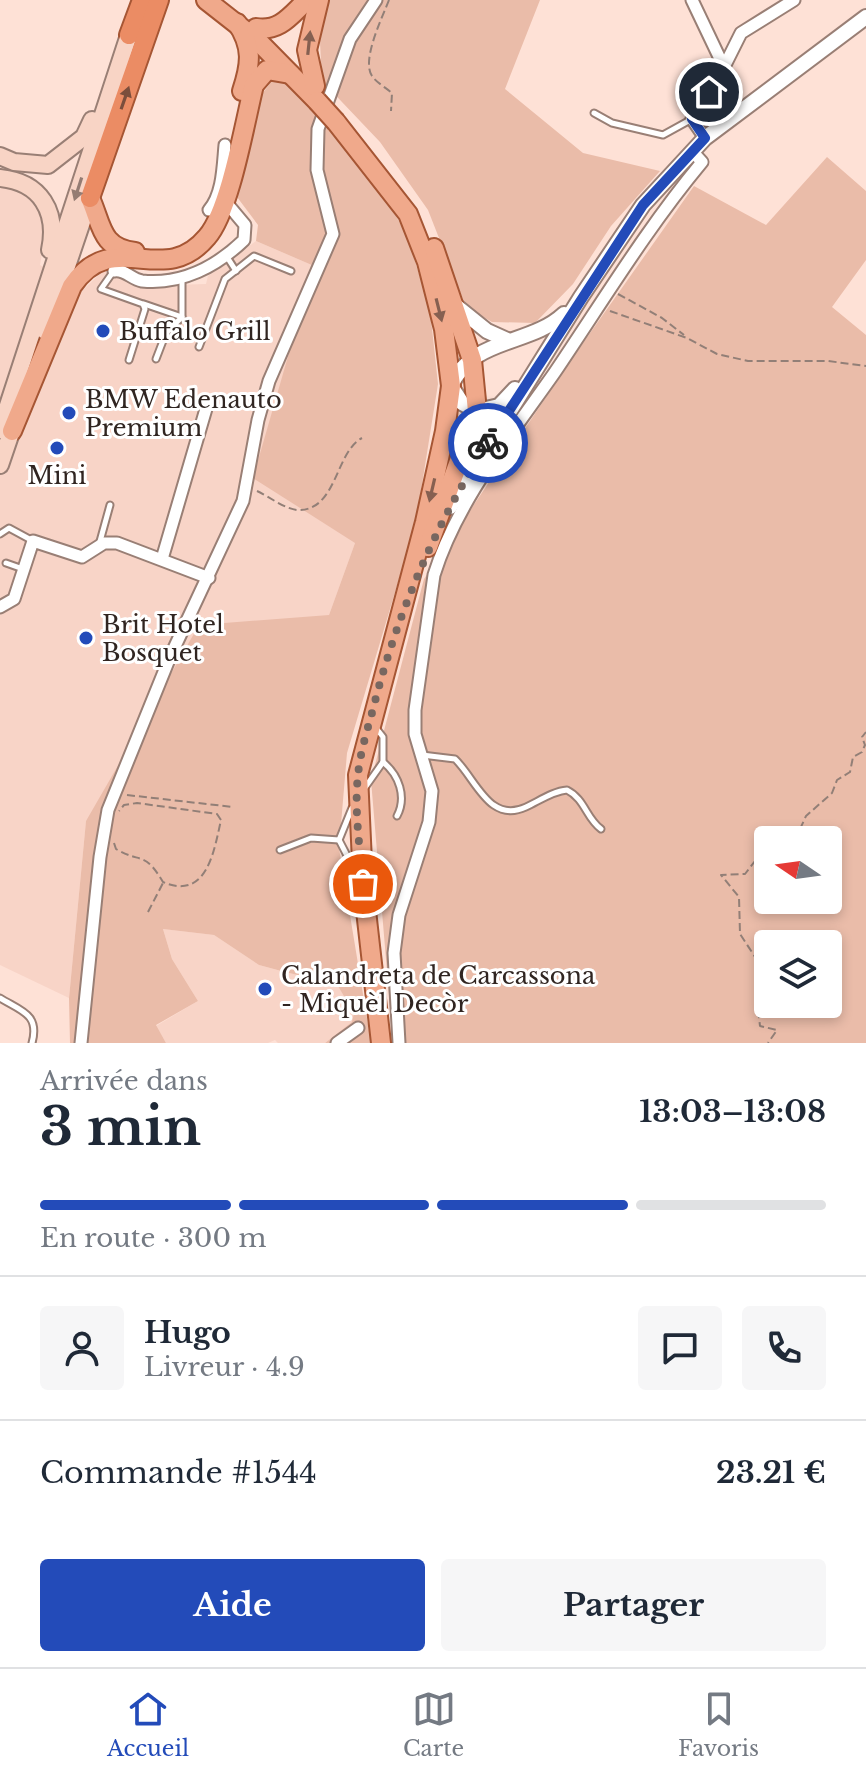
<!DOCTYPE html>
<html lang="fr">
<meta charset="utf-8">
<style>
body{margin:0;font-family:"Libre Baskerville",serif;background:#f6f6f7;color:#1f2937;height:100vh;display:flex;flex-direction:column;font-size:30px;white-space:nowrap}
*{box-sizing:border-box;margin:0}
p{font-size:26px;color:#747a83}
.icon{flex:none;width:44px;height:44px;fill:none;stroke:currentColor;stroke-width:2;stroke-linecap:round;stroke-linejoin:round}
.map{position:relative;height:1043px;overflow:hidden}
.sheet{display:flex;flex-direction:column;background:#fff;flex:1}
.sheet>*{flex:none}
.needle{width:52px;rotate:283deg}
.tools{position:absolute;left:754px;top:826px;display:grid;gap:16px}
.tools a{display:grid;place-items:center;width:88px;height:88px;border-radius:8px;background:#fff;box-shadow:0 4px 12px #0003;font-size:40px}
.pin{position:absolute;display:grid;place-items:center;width:68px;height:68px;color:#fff;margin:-34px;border:4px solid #fff;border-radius:50%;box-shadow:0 2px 8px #0007}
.courier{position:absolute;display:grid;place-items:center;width:80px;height:80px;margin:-40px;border:6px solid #234bb9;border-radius:50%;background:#fff;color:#222;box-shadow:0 2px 10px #0007}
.summary em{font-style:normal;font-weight:800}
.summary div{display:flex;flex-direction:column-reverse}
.summary{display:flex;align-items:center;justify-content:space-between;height:136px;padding:0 40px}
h1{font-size:52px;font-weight:800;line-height:60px}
.bar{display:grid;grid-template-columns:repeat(4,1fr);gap:12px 8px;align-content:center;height:96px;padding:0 40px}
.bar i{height:10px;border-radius:6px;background:#e0e1e3}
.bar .current{background:#234bb9}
.bar p{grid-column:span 4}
.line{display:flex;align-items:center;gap:20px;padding:0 40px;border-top:2px solid #e0e1e3}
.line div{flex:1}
.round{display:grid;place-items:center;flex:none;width:84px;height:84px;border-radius:8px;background:#f6f6f7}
.button{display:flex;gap:16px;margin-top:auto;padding:16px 40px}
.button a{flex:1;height:92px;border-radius:8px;background:#234bb9;color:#fff;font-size:32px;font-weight:800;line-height:92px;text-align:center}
.button a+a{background:#f6f6f7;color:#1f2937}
.menu{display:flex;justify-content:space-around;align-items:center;height:112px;border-top:2px solid #e0e1e3;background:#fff;font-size:22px;color:#747a83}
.menu a{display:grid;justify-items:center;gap:4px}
.menu .current{color:#234bb9}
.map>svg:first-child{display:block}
.built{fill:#f8d4c7}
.green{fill:#eabca9;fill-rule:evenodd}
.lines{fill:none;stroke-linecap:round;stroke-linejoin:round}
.service-casing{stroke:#997f75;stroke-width:9}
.minor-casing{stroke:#997f75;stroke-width:15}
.tertiary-casing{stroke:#997f75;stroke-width:18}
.secondary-casing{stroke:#997f75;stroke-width:20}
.primary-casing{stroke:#a65634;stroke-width:22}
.trunk-casing{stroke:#a65634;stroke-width:22}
.path{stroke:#927f77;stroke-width:2;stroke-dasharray:8 4;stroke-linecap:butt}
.service{stroke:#fff;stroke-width:5}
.minor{stroke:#fff;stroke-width:11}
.tertiary{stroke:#fff;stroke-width:14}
.secondary{stroke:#f8d4c5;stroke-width:16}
.primary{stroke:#f0a98b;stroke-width:18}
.trunk{stroke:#eb8c64;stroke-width:18}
.primary-bridge-casing{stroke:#a65634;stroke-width:22;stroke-linecap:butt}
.primary-bridge{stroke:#f0a98b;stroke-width:18}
.oneway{fill:#866051}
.oneway2{fill:#7b4e3c}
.oneway3{fill:#947c73}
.done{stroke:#786760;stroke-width:8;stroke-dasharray:0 14.4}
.route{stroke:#234bb9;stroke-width:10}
.poi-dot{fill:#234bb9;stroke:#fff;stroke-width:3}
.labels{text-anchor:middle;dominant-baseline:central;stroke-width:6;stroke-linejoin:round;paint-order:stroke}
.poi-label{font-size:24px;fill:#302521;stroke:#fff;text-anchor:start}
</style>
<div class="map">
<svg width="866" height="1043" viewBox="0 0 866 1043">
<rect width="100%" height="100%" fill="#fee1d6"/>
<g class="built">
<polygon points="6,184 34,199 47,224 40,265 84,289 105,269 140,286 206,284 208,276 256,241 314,266 355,543 329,615 86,821 69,998 0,965 0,189"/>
<polygon points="163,929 214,935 259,965 285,972 306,977 332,976 354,1012 353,1022 325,1043 278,1043 275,1040 268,1043 166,1043 156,1026 198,1001 172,959"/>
</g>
<g class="green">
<polygon points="329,0 540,0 505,89 583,153 660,171 611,226 573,284 535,323 492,322 466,307 428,210 380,142 322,81 319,23"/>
<polygon points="274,78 292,84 364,162 407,235 430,310 438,384 416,522 347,753 339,848 371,1043 325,1043 352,1022 354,1013 332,976 306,977 285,972 259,965 214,935 163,929 172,959 198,1001 156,1025 166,1043 70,1043 69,998 86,821 199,625 329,615 355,543 253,478 314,266 256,241 258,225 234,193 262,94"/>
<path d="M827,157l39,34v69l-34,47 34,28v708h-473l-22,-263 53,-201 147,-219 123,-174 72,39zM768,840h60v60h-60zM768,944h60v60h-60z"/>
</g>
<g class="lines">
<g class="service-casing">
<g id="service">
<polyline points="594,113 612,123 663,135 692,119"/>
<polyline points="227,257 236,271"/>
<polyline points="113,272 101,289 143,304 145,309 129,360"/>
<polyline points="144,304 182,317"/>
<polyline points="199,347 225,279 254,256 291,271"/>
<polyline points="156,359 166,333 182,317 182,278"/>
<polyline points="0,534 9,528 33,541"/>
<polyline points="99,545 110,505"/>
<polyline points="6,563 23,569"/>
<path d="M422,755l33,4c21,20 34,65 71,48 13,-6 27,-16 41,-17 18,9 19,28 34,39"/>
<path d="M383,762c16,13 24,35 14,54"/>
<polyline points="364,789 383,762 383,737 376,728"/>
<polyline points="352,808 339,840 355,871"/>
<polyline points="280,850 311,838 339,840"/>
<path d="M0,998c21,13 40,16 32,45"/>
</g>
</g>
<g class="minor-casing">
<g id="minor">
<polyline points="692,0 723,65"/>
<polyline points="705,138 692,119 719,77 741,33 794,0"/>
<path d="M209,210c14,-16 14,-44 16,-65"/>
<path d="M114,271c11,-2 17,8 28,10 40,4 75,-15 102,-41l1,-15 -21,-25 -10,4"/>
<polyline points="162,559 208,402"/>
<polyline points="0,607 14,599 33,541 82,557 104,543 117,543 209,578"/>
<polyline points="81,1043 100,857 108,810 170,657 243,501 258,420 269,381 333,234 317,170 318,129 350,39 376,0"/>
<polyline points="337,1043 358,1028"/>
<path d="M399,1043l-5,-90 5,-38 30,-93 3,-31 -17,-57v-24l19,-135c23,-74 77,-140 121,-203 48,-71 92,-144 147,-210l-10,-11"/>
</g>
</g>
<g class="tertiary-casing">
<g id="tertiary">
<polyline points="456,306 487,331 507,340"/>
<path d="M515,389l-16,17 -22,5 -15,-8 -11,-17c21,-49 79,-40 113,-72"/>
<polyline points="450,507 581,297 643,205 705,138 866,17"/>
</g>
</g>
<g class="secondary-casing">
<g id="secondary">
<polyline points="0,156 14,162 48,165 84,137 92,120"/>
<path d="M0,178c41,4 58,34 50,72"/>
<polyline points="45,331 90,198"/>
<polyline points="0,430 129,35"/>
<polyline points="0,465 15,421"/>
</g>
</g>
<g class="primary-casing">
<g id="primary">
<polyline points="206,0 257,40 317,101"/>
<path d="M237,23c16,24 14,41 5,68"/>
<path d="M256,28c24,4 35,-13 51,-28"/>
<polyline points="315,86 307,50 319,0"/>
<polyline points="336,122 408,214 427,262 444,329 451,386 445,431 425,522 358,775 363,884 381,1043"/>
<path d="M90,198c12,26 10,50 45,54"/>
<path d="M12,431l60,-145c42,-61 91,4 135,-49 23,-26 38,-116 47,-152l13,-15 23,4"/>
<polyline points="428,547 477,411 472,360 434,248"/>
</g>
</g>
<g class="trunk-casing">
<g id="trunk">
<polyline points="129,35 142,0"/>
<polyline points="90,198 159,0"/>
</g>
</g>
<g class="path">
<path d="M389,0c-6,16 -28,60 -17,76 4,6 14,12 20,17l-1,18"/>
<polyline points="618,294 662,318 684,335"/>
<polyline points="610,311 687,338 717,354 748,361 828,361 866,366"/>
<path d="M257,491c11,5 28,18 40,19 40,2 38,-58 65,-72"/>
<polyline points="127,795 233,807"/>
<polyline points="795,840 806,816 832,793 837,780 850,772 853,757 862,752 865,745 862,737 866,732"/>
<path d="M114,843l2,6c25,15 28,1 47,33 44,19 51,-31 58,-62l-4,-6 -80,-11 -13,2 -5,6"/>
<polyline points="768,859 755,861 745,874 721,875 739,897 740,934 765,972 766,983 758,1009 760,1026 777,1030 768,1043"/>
<polyline points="148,912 163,883"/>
</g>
<use href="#service" class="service"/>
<use href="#minor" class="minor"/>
<use href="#tertiary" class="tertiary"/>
<use href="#secondary" class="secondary"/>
<use href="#primary" class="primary"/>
<use href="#trunk" class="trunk"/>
<g class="primary-bridge-casing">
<polyline id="primary-bridge" points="317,101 336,122"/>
</g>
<use href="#primary-bridge" class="primary-bridge"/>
</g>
<defs><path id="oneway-solid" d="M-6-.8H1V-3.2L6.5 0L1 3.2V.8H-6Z" transform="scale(2)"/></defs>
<g class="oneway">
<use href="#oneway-solid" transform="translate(309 43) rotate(-84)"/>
<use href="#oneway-solid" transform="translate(439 310) rotate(76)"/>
<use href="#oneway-solid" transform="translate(432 490) rotate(103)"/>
</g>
<use class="oneway2" href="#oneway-solid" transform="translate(125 98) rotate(-71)"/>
<use class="oneway3" href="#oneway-solid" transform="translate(78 189) rotate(108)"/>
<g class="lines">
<path class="done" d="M363,884c-3,-36 -9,-74 -5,-109 2,-22 9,-44 15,-66 24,-95 62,-184 115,-266"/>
<polyline class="route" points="488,443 643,205 705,138 692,119 709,92"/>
</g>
<g class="poi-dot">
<circle cx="103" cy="331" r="8"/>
<circle cx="69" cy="413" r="8"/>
<circle cx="57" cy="448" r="8"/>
<circle cx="86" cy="638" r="8"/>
<circle cx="265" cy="989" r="8"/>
</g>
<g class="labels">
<g class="poi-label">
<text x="119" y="331">Buffalo Grill</text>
<text x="85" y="399">BMW Edenauto<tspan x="85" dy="28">Premium</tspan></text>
<text x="57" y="475" text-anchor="middle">Mini</text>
<text x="102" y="624">Brit Hotel<tspan x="102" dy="28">Bosquet</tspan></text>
<text x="281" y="975">Calandreta de Carcassona<tspan x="281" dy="28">- Miquèl Decòr</tspan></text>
</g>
</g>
</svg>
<div class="tools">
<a><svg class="needle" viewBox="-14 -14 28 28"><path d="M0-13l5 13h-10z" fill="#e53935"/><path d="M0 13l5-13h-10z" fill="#747a83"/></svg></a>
<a><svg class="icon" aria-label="layers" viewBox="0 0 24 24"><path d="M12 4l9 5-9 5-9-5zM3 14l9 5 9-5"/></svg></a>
</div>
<div class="pin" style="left:363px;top:884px;background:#ea580c"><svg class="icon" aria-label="bag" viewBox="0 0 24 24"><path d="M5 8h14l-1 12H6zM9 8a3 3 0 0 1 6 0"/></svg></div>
<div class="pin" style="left:709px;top:92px;background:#1f2937"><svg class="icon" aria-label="home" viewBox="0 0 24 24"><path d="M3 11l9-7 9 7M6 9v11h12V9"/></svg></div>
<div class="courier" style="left:488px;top:443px"><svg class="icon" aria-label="bike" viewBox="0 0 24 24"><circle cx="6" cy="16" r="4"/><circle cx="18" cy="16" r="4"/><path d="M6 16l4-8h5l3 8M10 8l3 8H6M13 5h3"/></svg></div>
</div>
<section class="sheet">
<div class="summary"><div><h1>3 min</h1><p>Arrivée dans</p></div><em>13:03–13:08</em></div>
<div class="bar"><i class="current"></i><i class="current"></i><i class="current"></i><i></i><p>En route · 300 m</p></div>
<div class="line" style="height:144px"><a class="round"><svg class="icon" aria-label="person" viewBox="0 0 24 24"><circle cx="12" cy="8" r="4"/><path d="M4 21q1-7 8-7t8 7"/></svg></a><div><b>Hugo</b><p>Livreur · 4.9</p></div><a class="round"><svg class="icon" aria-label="chat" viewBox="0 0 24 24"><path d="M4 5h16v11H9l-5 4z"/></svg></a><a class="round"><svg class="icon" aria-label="phone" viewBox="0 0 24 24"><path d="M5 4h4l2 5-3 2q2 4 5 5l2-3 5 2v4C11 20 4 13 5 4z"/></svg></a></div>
<div class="line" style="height:104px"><div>Commande #1544</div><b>23.21 €</b></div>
<div class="button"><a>Aide</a><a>Partager</a></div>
</section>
<nav class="menu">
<a class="current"><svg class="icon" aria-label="home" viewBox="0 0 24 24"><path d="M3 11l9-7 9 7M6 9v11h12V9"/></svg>Accueil</a>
<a><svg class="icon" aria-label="map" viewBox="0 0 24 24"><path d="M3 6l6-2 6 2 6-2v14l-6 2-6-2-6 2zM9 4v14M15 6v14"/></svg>Carte</a>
<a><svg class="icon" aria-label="saved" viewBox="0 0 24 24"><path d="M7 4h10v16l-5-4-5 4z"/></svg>Favoris</a>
</nav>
